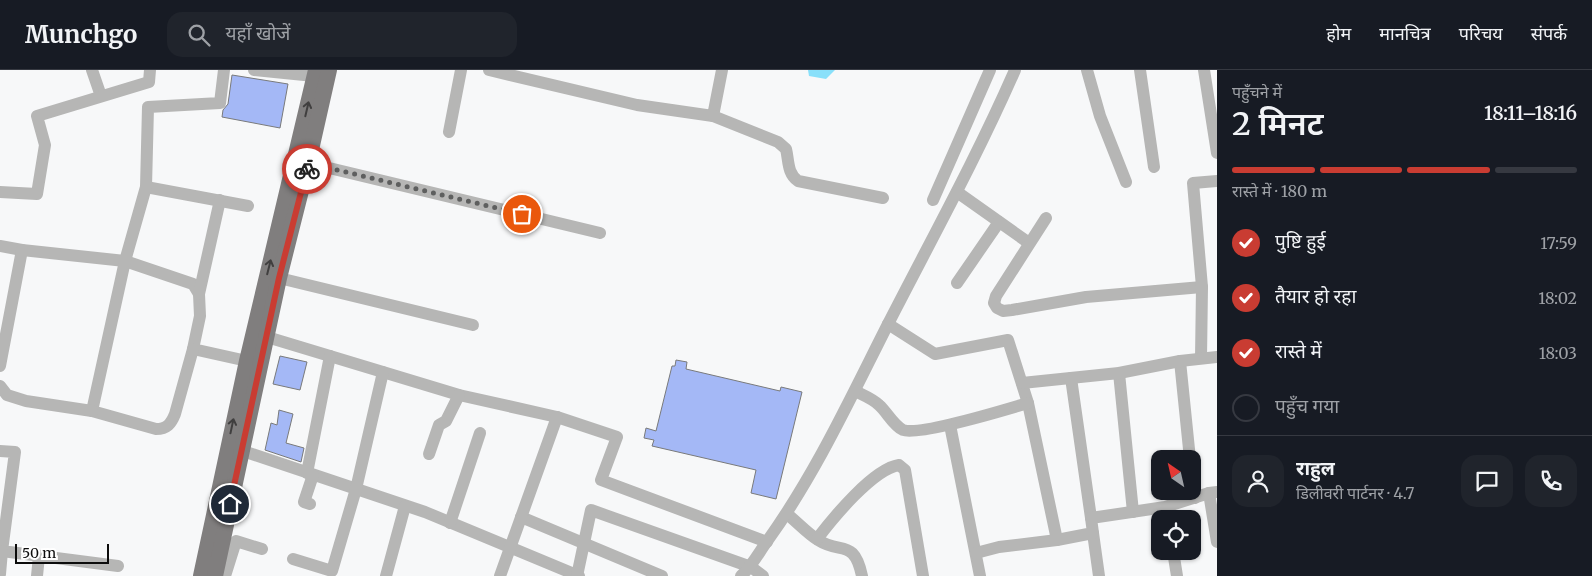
<!DOCTYPE html>
<html lang="hi">
<meta charset="utf-8">
<style>
body{margin:0;font-family:Merriweather,"Noto Sans Devanagari",serif;background:#20242c;color:#f1f3f6;height:100vh;display:flex;flex-direction:column;font-size:19px;white-space:nowrap}
*{box-sizing:border-box;margin:0}
p{font-size:16px;color:#9ea1a6}
.icon{flex:none;width:28px;height:28px;fill:none;stroke:currentColor;stroke-width:2;stroke-linecap:round;stroke-linejoin:round}
.map{position:relative;flex:1;overflow:hidden}
.sheet{display:flex;flex-direction:column;background:#171b24;width:375px}
.sheet>*{flex:none}
.needle{width:32px;rotate:326deg}
.controls{position:absolute;left:1151px;top:380px;display:grid;gap:10px}
.controls a{display:grid;place-items:center;width:50px;height:50px;border-radius:10px;background:#171b24;box-shadow:0 1px 4px #0004;font-size:25px}
.scale{position:absolute;left:15px;bottom:12px;width:94px;box-sizing:border-box;padding-left:5px;border:2px solid #0c0c0c;border-top:0;font-size:14px;line-height:18px;white-space:nowrap;color:#0c0c0c;-webkit-text-stroke:4px #fff;paint-order:stroke}
.pin{position:absolute;display:grid;place-items:center;width:42px;height:42px;color:#fff;margin:-21px;border:2px solid #fff;border-radius:50%;box-shadow:0 1px 5px #0007}
.courier{position:absolute;display:grid;place-items:center;width:50px;height:50px;margin:-25px;border:4px solid #c93c32;border-radius:50%;background:#fff;color:#222;box-shadow:0 1px 6px #0007}
.overview em{font-style:normal;font-weight:600}
.overview div{display:flex;flex-direction:column-reverse}
.overview{display:flex;align-items:center;justify-content:space-between;height:85px;padding:0 15px}
h1{font-size:32px;font-weight:600;line-height:38px}
.bar{display:grid;grid-template-columns:repeat(4,1fr);gap:8px 5px;align-content:center;height:60px;padding:0 15px}
.bar i{height:6px;border-radius:4px;background:#363941}
.bar .active{background:#c93c32}
.bar p{grid-column:span 4}
.line{display:flex;align-items:center;gap:12px;padding:0 15px;border-top:1px solid #363941}
.line div{flex:1}
.round{display:grid;place-items:center;flex:none;width:52px;height:52px;border-radius:15px;background:#20242c}
ol{padding:0 15px;list-style:none}
li{display:flex;align-items:center;gap:15px;height:55px}
li p{margin-inline-start:auto}
li .icon{padding:5px;border-radius:50%;background:#c93c32;color:#fff;stroke-width:4}
li:last-child{color:#9ea1a6}
li i{width:28px;height:28px;border:2px solid #363941;border-radius:50%}
header{display:flex;align-items:center;gap:30px;box-sizing:border-box;height:70px;padding:0 25px;background:#171b24;border-bottom:1px solid #363941}
header strong{font-size:24px}
nav{display:flex;gap:28px;margin-inline-start:auto;font-size:18px}
.search{width:350px;height:45px;background:#20242c;display:flex;align-items:center;gap:12px;box-sizing:border-box;padding:0 18px;border-radius:15px;color:#9ea1a6;font-size:19px}
main{display:flex;flex:1;min-height:0}
.map>svg:first-child{display:block}
.water{fill:#89e0fa}
.building{fill:#a4b8f6;stroke:#797a7b}
.lines{fill:none;stroke-linecap:round;stroke-linejoin:round}
.minor{stroke:#b6b6b5;stroke-width:12}
.major{stroke:#807e7e;stroke-width:16}
.oneway{stroke:#403f3f}
.done{stroke:#5e5f5f;stroke-width:5;stroke-dasharray:0 9}
.route{stroke:#c93c32;stroke-width:6}
</style>
<header>
<strong>Munchgo</strong>
<div class="search"><svg class="icon" aria-label="search" viewBox="0 0 24 24"><circle cx="10" cy="10" r="6"/><path d="M15 15l6 6"/></svg>यहाँ खोजें</div>
<nav><a>होम</a><a>मानचित्र</a><a>परिचय</a><a>संपर्क</a></nav>
</header>
<main>
<div class="map">
<svg width="1217" height="506" viewBox="0 0 1217 506">
<rect width="100%" height="100%" fill="#f7f8f9"/>
<polygon class="water" points="808,0 835,0 826,9 809,6"/>
<g class="building">
<polygon points="232,5 288,14 280,58 222,47 223,40 228,34"/>
<polygon points="280,286 307,292 300,320 273,314"/>
<polygon points="676,290 687,292 686,299 780,321 781,317 802,322 776,429 751,423 756,400 652,376 654,370 644,368 646,358 656,361 672,296 675,296"/>
<polygon points="279,340 293,344 286,373 304,378 301,392 265,380 271,353 277,355"/>
</g>
<g class="lines">
<g class="minor">
<polyline points="92,0 101,26"/>
<polyline points="254,0 314,6"/>
<polyline points="489,0 637,35 713,46 722,0"/>
<polyline points="1087,0 1100,46 1126,112"/>
<polyline points="1140,0 1154,97"/>
<polyline points="1204,0 1217,83"/>
<path d="M713,46l65,26 8,7c3,12 1,24 12,32l85,17"/>
<polyline points="449,62 461,0"/>
<polyline points="300,91 600,163"/>
<polyline points="146,117 248,136"/>
<polyline points="0,122 37,124 45,75 37,46 149,12 150,0"/>
<polyline points="957,122 1029,173"/>
<polyline points="933,130 990,0"/>
<polyline points="1046,148 996,226 994,233 997,238 1003,241 1012,240 1086,227 1202,217"/>
<polyline points="0,176 22,180 125,191 193,214 199,224 200,246 193,279 247,291"/>
<polyline points="279,208 473,255"/>
<polyline points="957,213 999,152"/>
<polyline points="199,224 220,130"/>
<polyline points="888,254 935,284 1008,270 1028,333 1057,470"/>
<polyline points="267,267 459,325 557,347 617,367 601,410 767,472"/>
<path d="M193,279l-18,65c-4,10 -8,15 -19,15l-64,-18 33,-150 21,-74 2,-80 72,-4 4,-33"/>
<polyline points="1201,288 1202,217 1193,113 1217,111"/>
<polyline points="1180,291 1190,389"/>
<polyline points="0,296 22,180"/>
<polyline points="1119,303 1133,442"/>
<polyline points="1071,308 1091,448"/>
<polyline points="1022,313 1119,303 1180,291 1217,287"/>
<polyline points="0,316 7,325 26,331 92,341"/>
<path d="M855,321c8,4 18,8 24,14 8,7 14,20 24,25 16,6 105,-21 125,-27"/>
<polyline points="950,355 980,506"/>
<polyline points="234,378 425,442 579,506"/>
<polyline points="0,381 15,382 2,481 118,496"/>
<polyline points="429,384 439,355 446,351 459,325"/>
<polyline points="307,403 330,286"/>
<polyline points="1192,409 1195,428"/>
<polyline points="1209,423 1217,472"/>
<polyline points="310,434 304,432 313,405"/>
<path d="M787,444c10,8 20,19 31,26 23,15 36,-2 44,36"/>
<polyline points="521,447 662,506"/>
<polyline points="450,453 480,363"/>
<polyline points="1093,463 1099,506"/>
<path d="M817,469c16,-21 56,-70 82,-74l6,5 18,106"/>
<polyline points="1173,481 1177,506"/>
<polyline points="976,483 999,477 1057,470 1093,463 1091,448 1165,437 1209,423 1217,422"/>
<polyline points="293,489 332,501 356,419 383,302"/>
<polyline points="0,504 2,481"/>
<polyline points="37,506 39,486"/>
<polyline points="225,506 236,471 262,479"/>
<polyline points="386,506 405,436"/>
<polyline points="500,506 557,347"/>
<polyline points="577,506 591,440 751,497 763,506"/>
<path d="M741,506c12,-11 18,-24 27,-36 48,-67 83,-143 120,-216 43,-84 89,-167 127,-254"/>
</g>
<g class="major">
<polyline points="201,506 247,291 316,0"/>
<polyline points="215,506 279,208 308,93 329,0"/>
</g>
</g>
<defs><path id="oneway-shaft" d="M-6 0H5M1.5-3L5.5 0L1.5 3" fill="none" stroke-width="1.6" stroke-linecap="round" stroke-linejoin="round" transform="scale(1.25)"/></defs>
<g class="oneway">
<use href="#oneway-shaft" transform="translate(307 39) rotate(-77)"/>
<use href="#oneway-shaft" transform="translate(269 197) rotate(-76)"/>
<use href="#oneway-shaft" transform="translate(232 356) rotate(-78)"/>
</g>
<g class="lines">
<polyline class="done" points="307,99 308,93 522,144"/>
<polyline class="route" points="230,434 279,208 307,99"/>
</g>
</svg>
<div class="controls">
<a><svg class="needle" viewBox="-14 -14 28 28"><path d="M0-13l5 13h-10z" fill="#e53935"/><path d="M0 13l5-13h-10z" fill="#9ea1a6"/></svg></a>
<a><svg class="icon" aria-label="locate" viewBox="0 0 24 24"><circle cx="12" cy="12" r="6"/><path d="M12 2v4M12 18v4M2 12h4M18 12h4"/></svg></a>
</div>
<div class="scale">50 m</div>
<div class="pin" style="left:522px;top:144px;background:#ea580c"><svg class="icon" aria-label="bag" viewBox="0 0 24 24"><path d="M5 8h14l-1 12H6zM9 8a3 3 0 0 1 6 0"/></svg></div>
<div class="pin" style="left:230px;top:434px;background:#1f2937"><svg class="icon" aria-label="home" viewBox="0 0 24 24"><path d="M3 11l9-7 9 7M6 9v11h12V9"/></svg></div>
<div class="courier" style="left:307px;top:99px"><svg class="icon" aria-label="bike" viewBox="0 0 24 24"><circle cx="6" cy="16" r="4"/><circle cx="18" cy="16" r="4"/><path d="M6 16l4-8h5l3 8M10 8l3 8H6M13 5h3"/></svg></div>
</div>
<section class="sheet">
<div class="overview"><div><h1>2 मिनट</h1><p>पहुँचने में</p></div><em>18:11–18:16</em></div>
<div class="bar"><i class="active"></i><i class="active"></i><i class="active"></i><i></i><p>रास्ते में · 180 m</p></div>
<ol>
<li><svg class="icon" aria-label="check" viewBox="0 0 24 24"><path d="M5 12l5 5 9-10"/></svg>पुष्टि हुई<p>17:59</p></li>
<li><svg class="icon" aria-label="check" viewBox="0 0 24 24"><path d="M5 12l5 5 9-10"/></svg>तैयार हो रहा<p>18:02</p></li>
<li><svg class="icon" aria-label="check" viewBox="0 0 24 24"><path d="M5 12l5 5 9-10"/></svg>रास्ते में<p>18:03</p></li>
<li><i></i>पहुँच गया</li>
</ol>
<div class="line" style="height:90px"><a class="round"><svg class="icon" aria-label="person" viewBox="0 0 24 24"><circle cx="12" cy="8" r="4"/><path d="M4 21q1-7 8-7t8 7"/></svg></a><div><b>राहुल</b><p>डिलीवरी पार्टनर · 4.7</p></div><a class="round"><svg class="icon" aria-label="chat" viewBox="0 0 24 24"><path d="M4 5h16v11H9l-5 4z"/></svg></a><a class="round"><svg class="icon" aria-label="phone" viewBox="0 0 24 24"><path d="M5 4h4l2 5-3 2q2 4 5 5l2-3 5 2v4C11 20 4 13 5 4z"/></svg></a></div>
</section>
</main>
